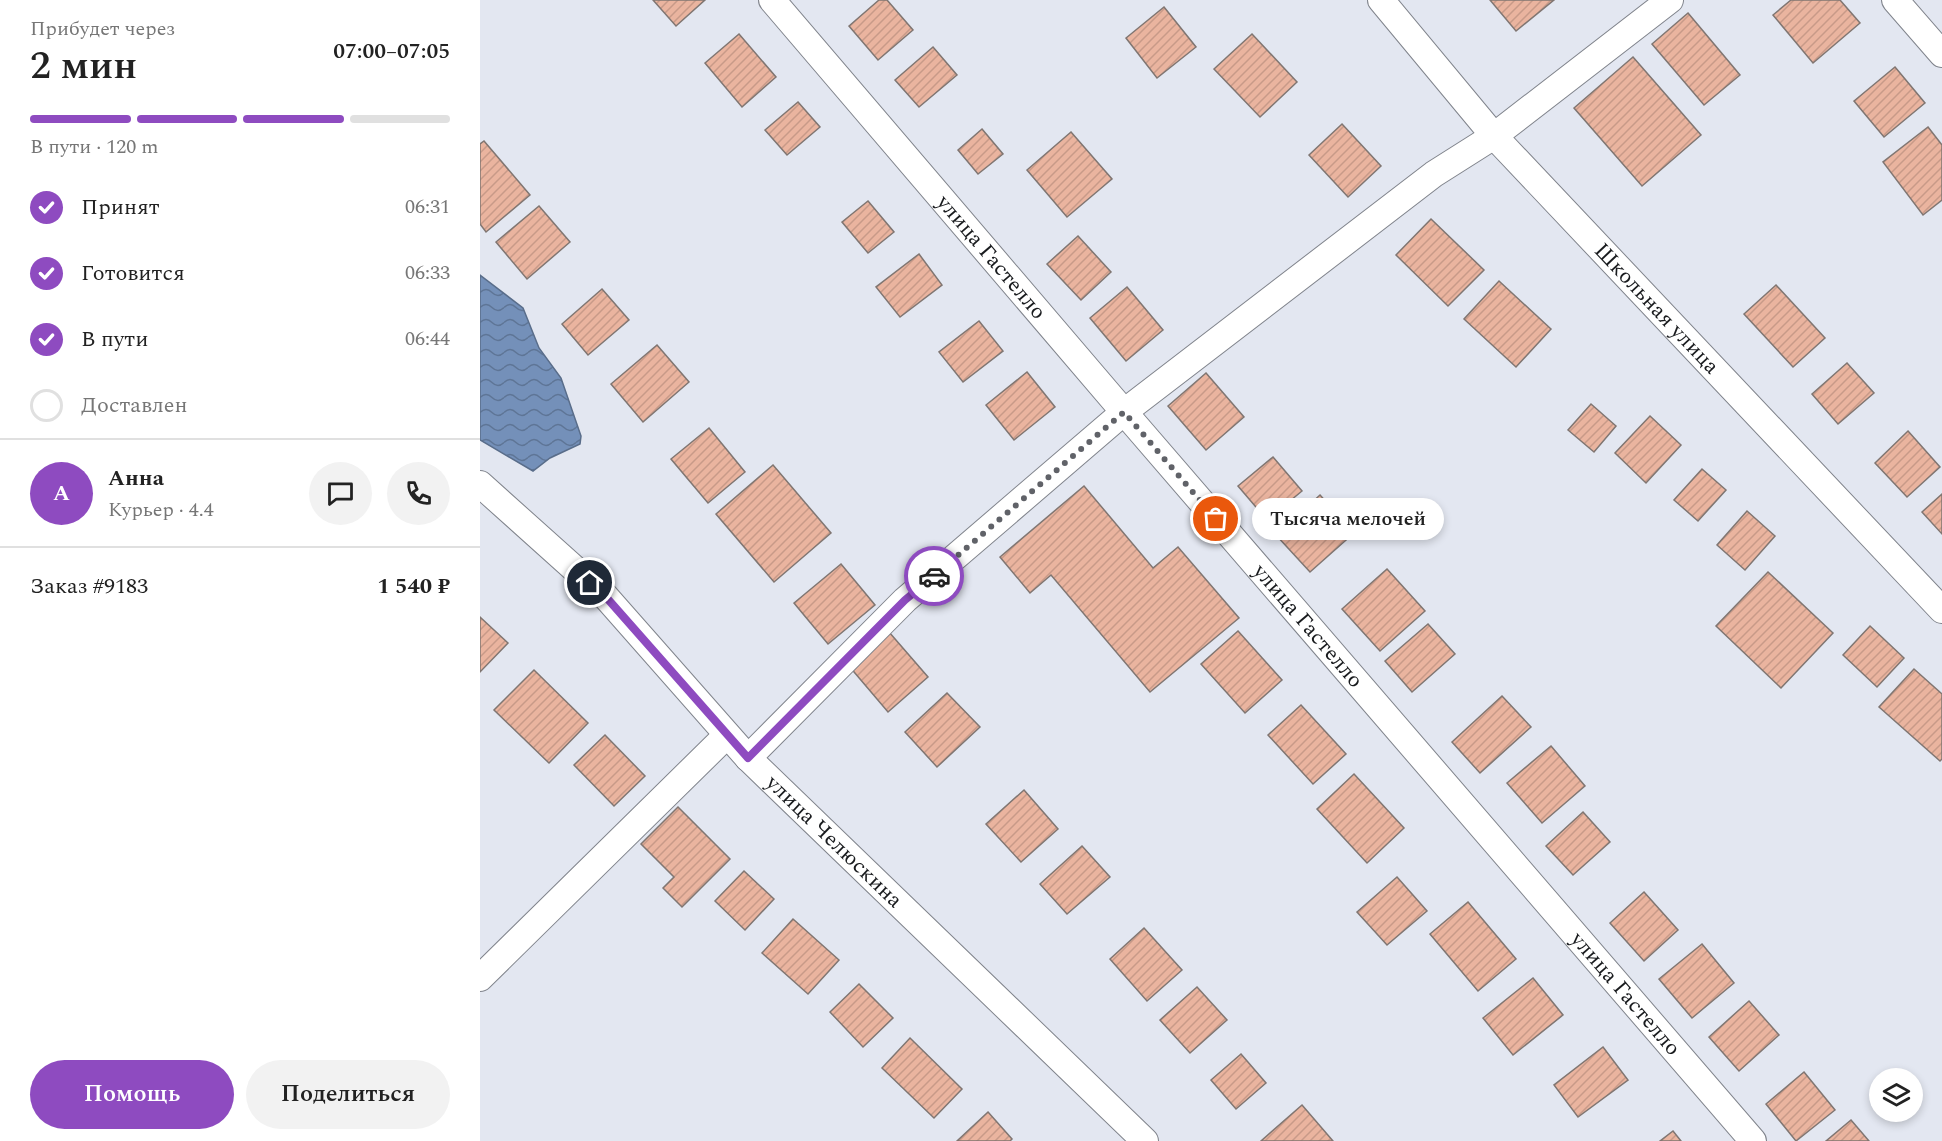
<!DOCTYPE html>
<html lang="ru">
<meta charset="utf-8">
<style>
body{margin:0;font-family:Spectral,serif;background:#f2f2f2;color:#222;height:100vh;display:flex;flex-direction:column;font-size:22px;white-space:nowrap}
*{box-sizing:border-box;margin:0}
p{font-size:20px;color:#767676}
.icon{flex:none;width:33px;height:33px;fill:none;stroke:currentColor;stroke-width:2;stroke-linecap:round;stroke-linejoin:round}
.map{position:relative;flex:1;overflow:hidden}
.panel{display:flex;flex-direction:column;background:#fff;width:480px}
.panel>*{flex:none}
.tools{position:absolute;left:1389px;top:1068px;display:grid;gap:12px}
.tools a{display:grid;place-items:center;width:54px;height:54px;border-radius:50%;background:#fff;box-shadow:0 3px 9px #0003;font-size:30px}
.pin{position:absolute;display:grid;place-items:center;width:51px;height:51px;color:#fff;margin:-26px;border:3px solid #fff;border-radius:50%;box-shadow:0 2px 6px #0007}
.courier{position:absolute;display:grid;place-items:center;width:60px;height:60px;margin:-30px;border:4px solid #8e4bc0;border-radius:50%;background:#fff;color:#222;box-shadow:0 2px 8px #0007}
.bubble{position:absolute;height:42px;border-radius:21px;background:#fff;box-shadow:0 3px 9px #0003;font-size:20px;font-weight:600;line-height:42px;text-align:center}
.overview em{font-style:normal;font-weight:600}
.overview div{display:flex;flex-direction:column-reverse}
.overview{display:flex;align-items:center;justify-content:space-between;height:102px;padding:0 30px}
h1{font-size:39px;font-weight:600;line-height:45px}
.bar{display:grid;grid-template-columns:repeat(4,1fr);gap:9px 6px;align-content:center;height:72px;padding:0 30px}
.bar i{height:8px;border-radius:4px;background:#e0e0e0}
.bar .current{background:#8e4bc0}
.bar p{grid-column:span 4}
.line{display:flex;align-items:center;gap:15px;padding:0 30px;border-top:2px solid #e0e0e0}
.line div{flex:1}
.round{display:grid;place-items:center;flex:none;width:63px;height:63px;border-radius:32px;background:#f2f2f2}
ol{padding:0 30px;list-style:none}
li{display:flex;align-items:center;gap:18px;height:66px}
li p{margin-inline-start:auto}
li .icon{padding:6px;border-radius:50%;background:#8e4bc0;color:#fff;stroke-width:4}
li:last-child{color:#767676}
li i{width:33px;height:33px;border:3px solid #e0e0e0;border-radius:50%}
.button{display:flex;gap:12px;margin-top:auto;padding:12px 30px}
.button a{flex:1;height:69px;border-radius:36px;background:#8e4bc0;color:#fff;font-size:24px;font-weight:600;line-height:69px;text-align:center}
.button a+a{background:#f2f2f2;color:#222}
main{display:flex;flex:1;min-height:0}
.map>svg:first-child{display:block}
.water{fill:url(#water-waves);stroke:#596d8a;stroke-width:1.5}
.building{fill:url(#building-hatch);stroke:#807672;stroke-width:1.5}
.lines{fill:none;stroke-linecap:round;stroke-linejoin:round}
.minor-casing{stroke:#80848c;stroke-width:28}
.minor{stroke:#fff;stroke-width:26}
.done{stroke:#606268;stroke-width:6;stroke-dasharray:0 10.8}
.route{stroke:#8e4bc0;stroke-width:8}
.labels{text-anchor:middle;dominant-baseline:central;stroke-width:4.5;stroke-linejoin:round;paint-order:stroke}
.street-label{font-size:22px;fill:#191b1e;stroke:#fff}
</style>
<main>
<section class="panel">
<div class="overview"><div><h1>2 мин</h1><p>Прибудет через</p></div><em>07:00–07:05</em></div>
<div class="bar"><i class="current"></i><i class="current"></i><i class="current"></i><i></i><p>В пути · 120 m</p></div>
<ol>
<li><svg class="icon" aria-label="check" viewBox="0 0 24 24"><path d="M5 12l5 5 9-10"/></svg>Принят<p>06:31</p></li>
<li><svg class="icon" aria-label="check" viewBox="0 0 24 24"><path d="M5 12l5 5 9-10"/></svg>Готовится<p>06:33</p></li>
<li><svg class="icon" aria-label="check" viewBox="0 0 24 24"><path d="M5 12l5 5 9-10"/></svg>В пути<p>06:44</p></li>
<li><i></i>Доставлен</li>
</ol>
<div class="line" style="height:108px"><b class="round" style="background:#8e4bc0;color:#fff">А</b><div><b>Анна</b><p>Курьер · 4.4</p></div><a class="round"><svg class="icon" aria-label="chat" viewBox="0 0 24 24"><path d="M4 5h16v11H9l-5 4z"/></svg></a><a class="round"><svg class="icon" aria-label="phone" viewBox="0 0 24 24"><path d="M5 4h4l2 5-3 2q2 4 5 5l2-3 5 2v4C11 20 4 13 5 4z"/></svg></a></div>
<div class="line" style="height:78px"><div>Заказ #9183</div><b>1 540 ₽</b></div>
<div class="button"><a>Помощь</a><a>Поделиться</a></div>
</section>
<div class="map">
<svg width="1462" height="1141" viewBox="0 0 1462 1141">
<defs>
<pattern id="water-waves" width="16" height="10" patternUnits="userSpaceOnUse" patternTransform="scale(1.5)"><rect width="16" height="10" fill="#7490b9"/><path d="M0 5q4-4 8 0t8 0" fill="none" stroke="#5e7596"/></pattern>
<pattern id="building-hatch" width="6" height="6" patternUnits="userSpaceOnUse" patternTransform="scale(1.5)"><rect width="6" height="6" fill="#eab49f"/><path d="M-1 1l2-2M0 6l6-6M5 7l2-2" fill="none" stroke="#c89a88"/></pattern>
</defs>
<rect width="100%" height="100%" fill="#e3e7f1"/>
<polygon class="water" points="0,275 43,308 59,348 81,378 101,436 100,444 70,458 53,471 0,440"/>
<g class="building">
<polygon points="173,0 225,0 196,26"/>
<polygon points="399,0 407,0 433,30 398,60 369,26"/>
<polygon points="1010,0 1074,0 1036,31"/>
<polygon points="1311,0 1360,0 1380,23 1333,63 1293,15"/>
<polygon points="684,7 716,47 677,78 646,38"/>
<polygon points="1208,13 1260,75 1224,105 1172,44"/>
<polygon points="259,34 296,77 262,107 225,63"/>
<polygon points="772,34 817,82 780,117 734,69"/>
<polygon points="453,47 477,75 439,107 415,80"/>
<polygon points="1153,57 1221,135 1162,186 1094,108"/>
<polygon points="1415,67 1445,103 1404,137 1374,101"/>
<polygon points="318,102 340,127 307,155 285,130"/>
<polygon points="862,124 901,166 868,197 829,155"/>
<polygon points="1448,127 1462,145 1462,200 1443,215 1403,162"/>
<polygon points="502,129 523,154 498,174 478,150"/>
<polygon points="591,132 632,179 587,217 547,170"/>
<polygon points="4,141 50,195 6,232 0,224 0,144"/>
<polygon points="388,201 414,232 388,253 362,222"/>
<polygon points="59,206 90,242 47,279 16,242"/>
<polygon points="951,219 1004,270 968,306 916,255"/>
<polygon points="598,236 631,272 601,300 567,264"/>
<polygon points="439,254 462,285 420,317 396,287"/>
<polygon points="1019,281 1071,329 1036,367 984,319"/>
<polygon points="1296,285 1345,338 1313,367 1264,314"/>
<polygon points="647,287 683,330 646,361 610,318"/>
<polygon points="122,289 149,320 108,355 82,324"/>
<polygon points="499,321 523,351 483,382 459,352"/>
<polygon points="177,345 209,382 163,422 131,384"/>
<polygon points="1367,363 1394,393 1358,424 1332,394"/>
<polygon points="547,372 575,407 534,440 506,405"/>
<polygon points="726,373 764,417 726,450 688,406"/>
<polygon points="1111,404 1136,426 1114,452 1088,430"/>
<polygon points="1170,416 1201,445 1166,483 1135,453"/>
<polygon points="229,428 265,472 228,503 191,459"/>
<polygon points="1428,431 1460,467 1427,497 1395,463"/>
<polygon points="793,457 822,491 787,520 758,486"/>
<polygon points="293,465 351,533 294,582 236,514"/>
<polygon points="1222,469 1246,490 1218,521 1194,500"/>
<polygon points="604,486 673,568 698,547 759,618 670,692 571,575 550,593 520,557"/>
<polygon points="1462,494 1462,534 1442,512"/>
<polygon points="840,495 874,533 830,572 796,535"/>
<polygon points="1267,511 1295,536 1265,570 1237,545"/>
<polygon points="361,564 395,605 348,644 314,603"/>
<polygon points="907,569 945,611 900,651 862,609"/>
<polygon points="1288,572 1353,633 1301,688 1236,626"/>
<polygon points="0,617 28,643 0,672"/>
<polygon points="948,624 975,654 932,692 905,661"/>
<polygon points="1390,626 1424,658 1397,687 1363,655"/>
<polygon points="758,631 802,680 765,713 721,664"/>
<polygon points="409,632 448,677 408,712 369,666"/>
<polygon points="1434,669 1462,694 1462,759 1460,761 1399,707"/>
<polygon points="54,670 108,723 69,763 14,710"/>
<polygon points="467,693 500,727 457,767 425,732"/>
<polygon points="1022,696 1051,727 1000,773 972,742"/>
<polygon points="821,705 866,754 833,784 788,735"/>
<polygon points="125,735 165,776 134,806 94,765"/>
<polygon points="1071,746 1105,786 1062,823 1027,783"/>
<polygon points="874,774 924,828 887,863 837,809"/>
<polygon points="544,790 578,829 541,862 506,824"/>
<polygon points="198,807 250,859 202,907 183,888 194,877 161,844"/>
<polygon points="1103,812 1130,842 1093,875 1066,846"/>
<polygon points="602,846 630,877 587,914 560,884"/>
<polygon points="264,871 294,899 265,930 235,901"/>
<polygon points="917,877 947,911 907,945 877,912"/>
<polygon points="1164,892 1198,930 1164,961 1130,923"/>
<polygon points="988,902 1036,959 998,991 950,934"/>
<polygon points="313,919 359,960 328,994 282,953"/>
<polygon points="664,928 702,970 667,1001 630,959"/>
<polygon points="1222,944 1254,983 1212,1018 1179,979"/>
<polygon points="1053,978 1083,1015 1033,1055 1003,1018"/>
<polygon points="379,984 413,1018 383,1047 350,1012"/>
<polygon points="717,987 747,1020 710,1053 680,1020"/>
<polygon points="1269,1001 1299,1035 1259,1071 1229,1037"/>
<polygon points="430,1038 482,1089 454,1118 402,1068"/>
<polygon points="1123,1047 1148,1080 1098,1117 1074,1085"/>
<polygon points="761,1054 786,1083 756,1109 731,1080"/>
<polygon points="1324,1072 1355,1110 1316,1141 1286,1104"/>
<polygon points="822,1105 853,1141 781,1141"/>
<polygon points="508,1112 532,1139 530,1141 477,1141"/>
<polygon points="1371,1120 1389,1141 1346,1141"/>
<polygon points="1193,1131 1201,1141 1180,1141"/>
</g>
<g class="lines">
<g class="minor-casing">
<g id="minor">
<path id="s1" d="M292,0l352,412 629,729"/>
<path id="s2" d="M901,0l113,136 448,474"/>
<polyline points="1415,0 1462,54"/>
<path id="s3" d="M0,484l126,113 142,161 397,383"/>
<polyline points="268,758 425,600 644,412 954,174 1014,136 1190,0"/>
<polyline points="0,978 247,735"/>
</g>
</g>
<use href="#minor" class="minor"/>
</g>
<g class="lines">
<polyline class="done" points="454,576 644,412 736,519"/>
<polyline class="route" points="110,583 126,597 268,758 425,600 454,576"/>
</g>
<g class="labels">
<g class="street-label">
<text stroke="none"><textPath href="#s1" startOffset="338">улица Гастелло</textPath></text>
<text stroke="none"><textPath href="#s2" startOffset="414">Школьная улица</textPath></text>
<text stroke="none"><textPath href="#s1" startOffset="824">улица Гастелло</textPath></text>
<text stroke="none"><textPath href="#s3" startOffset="504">улица Челюскина</textPath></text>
<text stroke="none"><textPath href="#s1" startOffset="1310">улица Гастелло</textPath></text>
</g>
</g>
</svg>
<div class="tools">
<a><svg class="icon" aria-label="layers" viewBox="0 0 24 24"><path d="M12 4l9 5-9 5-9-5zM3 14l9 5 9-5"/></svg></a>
</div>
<div class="pin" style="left:736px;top:519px;background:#ea580c"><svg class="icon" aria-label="bag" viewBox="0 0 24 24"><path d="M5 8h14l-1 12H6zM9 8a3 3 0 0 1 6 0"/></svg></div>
<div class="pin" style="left:110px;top:583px;background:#1f2937"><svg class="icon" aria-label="home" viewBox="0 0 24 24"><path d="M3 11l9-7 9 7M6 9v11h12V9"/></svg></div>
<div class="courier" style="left:454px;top:576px"><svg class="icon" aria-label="car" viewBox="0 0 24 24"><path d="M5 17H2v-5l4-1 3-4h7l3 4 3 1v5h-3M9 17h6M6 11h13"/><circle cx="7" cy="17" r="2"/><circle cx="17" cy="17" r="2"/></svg></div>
<div class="bubble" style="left:772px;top:498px;width:192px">Тысяча мелочей</div>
</div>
</main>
